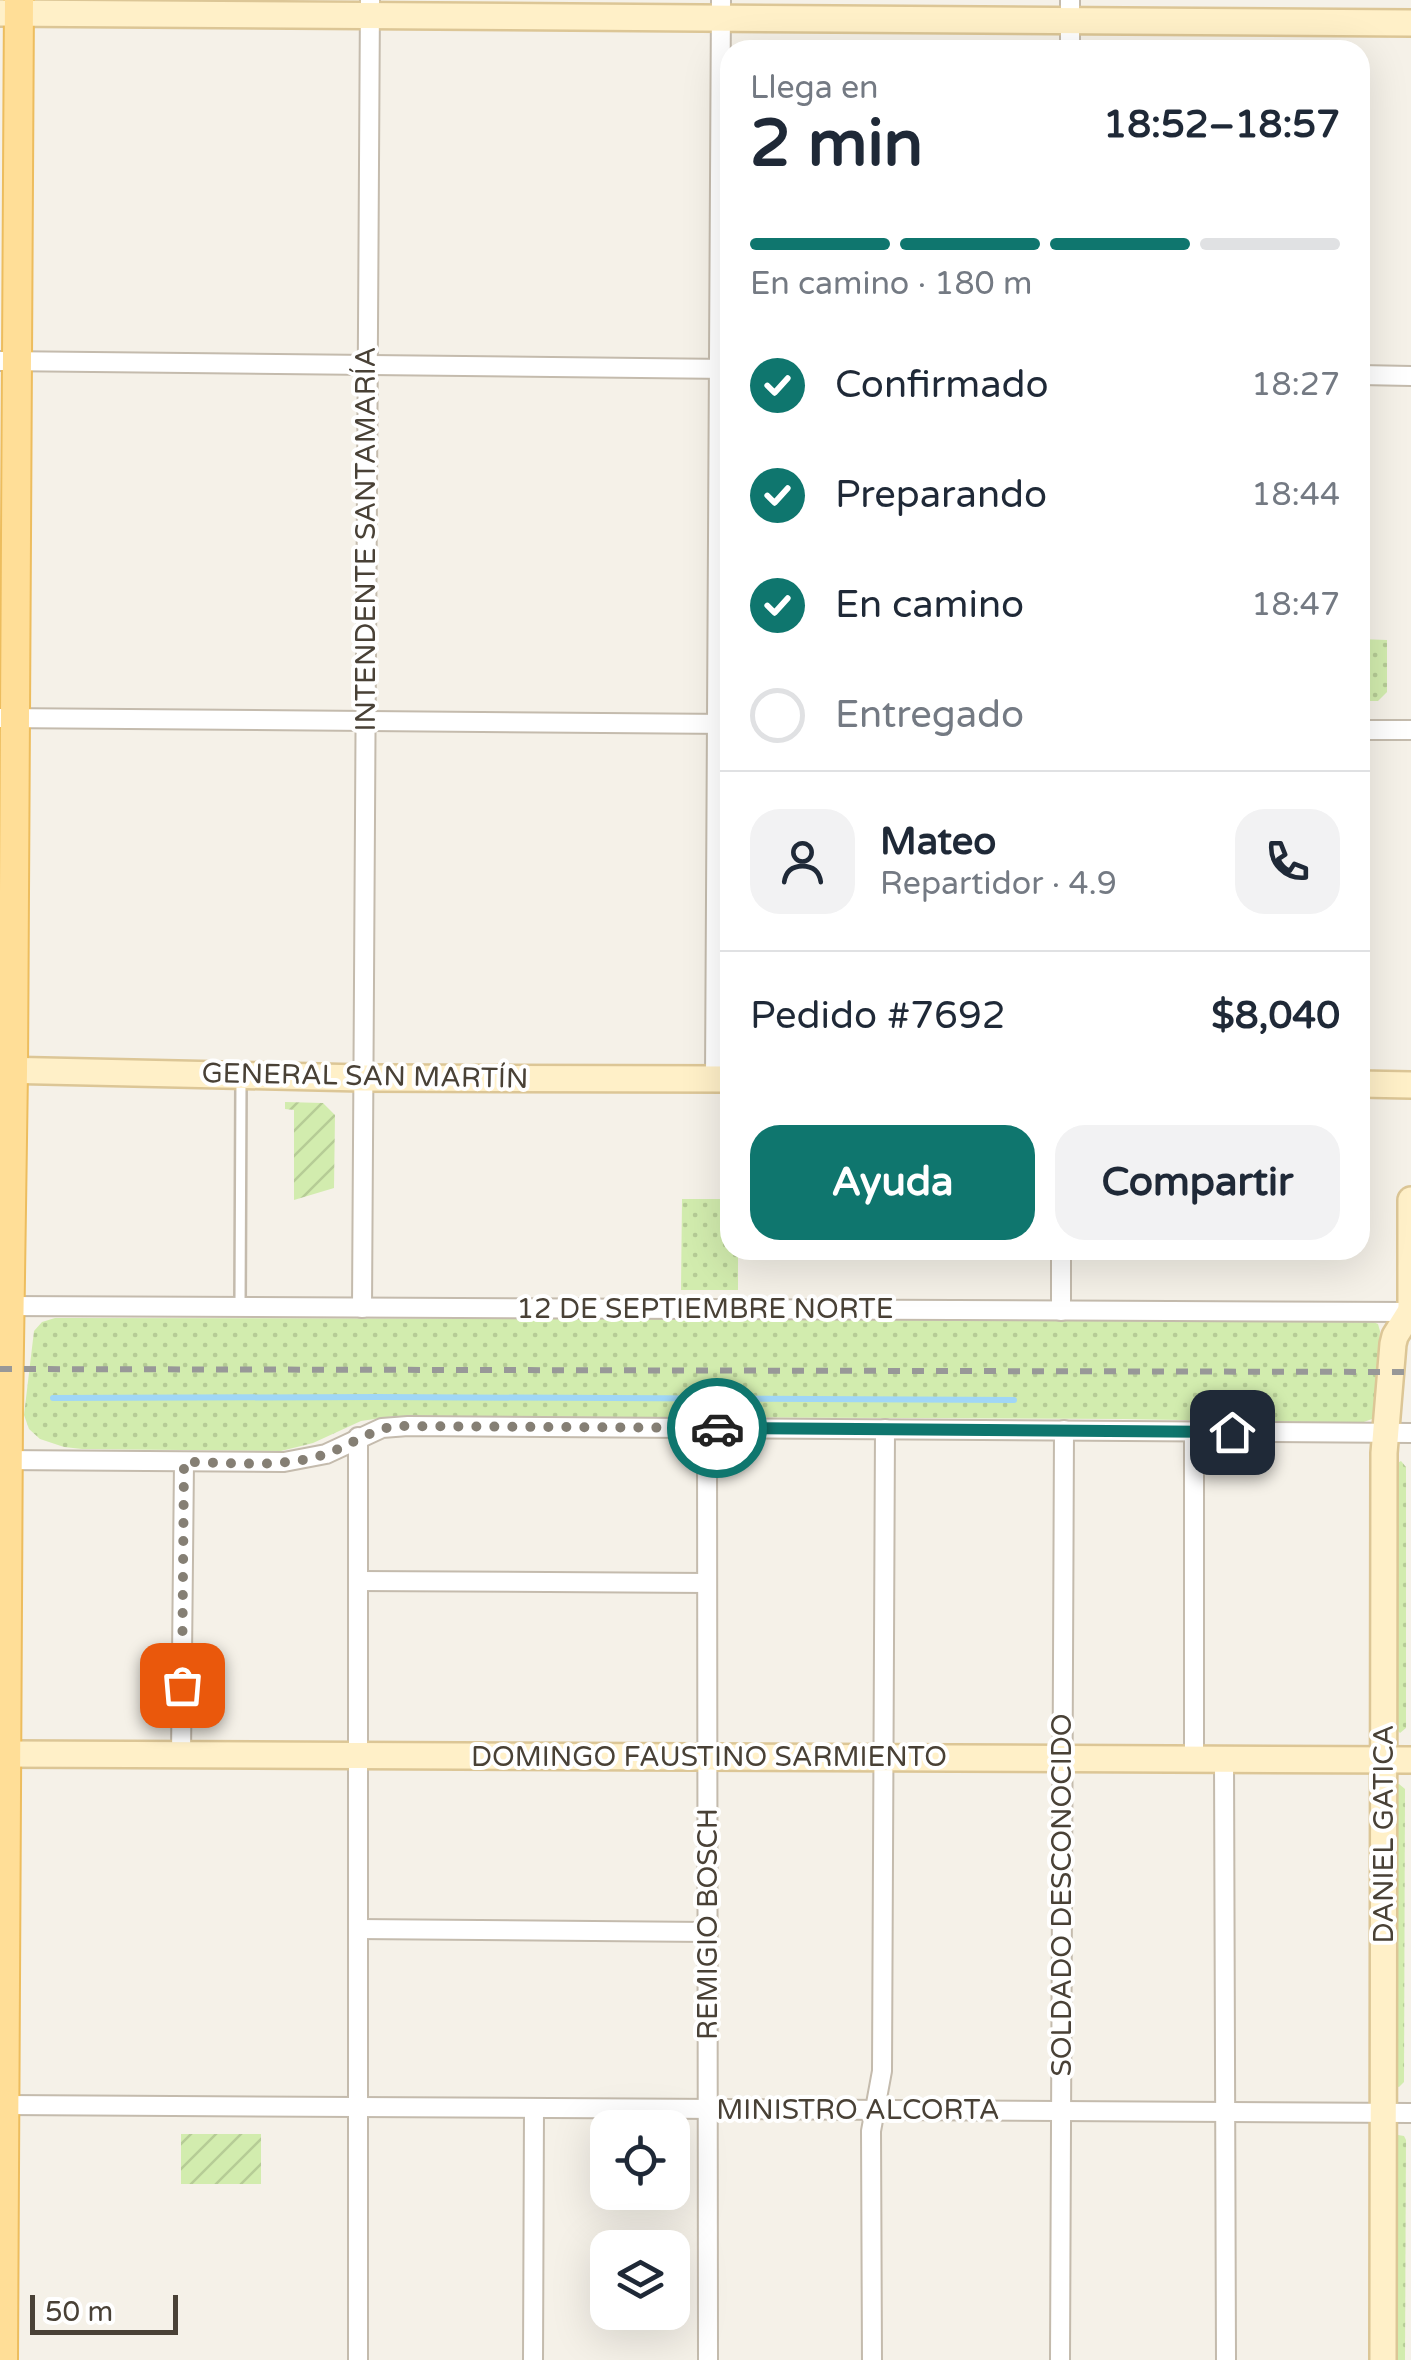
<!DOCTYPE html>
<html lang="es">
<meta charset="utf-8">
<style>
body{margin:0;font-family:"Varela Round",sans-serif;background:#f2f2f3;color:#1f2937;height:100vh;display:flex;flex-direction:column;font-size:38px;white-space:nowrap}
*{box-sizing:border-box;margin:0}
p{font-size:32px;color:#747a83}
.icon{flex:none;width:55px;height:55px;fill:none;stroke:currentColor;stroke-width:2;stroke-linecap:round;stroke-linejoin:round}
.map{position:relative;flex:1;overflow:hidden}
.details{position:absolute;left:720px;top:40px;width:650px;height:1220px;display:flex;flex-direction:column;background:#fff;border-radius:30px;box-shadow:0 10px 40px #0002}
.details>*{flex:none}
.buttons{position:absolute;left:590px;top:2110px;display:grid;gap:20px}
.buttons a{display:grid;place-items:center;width:100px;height:100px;border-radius:20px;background:#fff;box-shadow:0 10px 40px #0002;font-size:50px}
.scale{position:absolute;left:30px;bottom:25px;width:148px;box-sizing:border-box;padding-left:10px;border:5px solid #494136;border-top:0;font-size:28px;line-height:35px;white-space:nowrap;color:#494136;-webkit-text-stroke:8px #fff;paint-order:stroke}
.pin{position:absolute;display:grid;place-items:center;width:85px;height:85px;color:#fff;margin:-42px;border-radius:20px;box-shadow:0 5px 15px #0006}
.courier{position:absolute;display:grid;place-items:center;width:100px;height:100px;margin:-50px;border:8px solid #0f766e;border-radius:50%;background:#fff;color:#222;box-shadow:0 2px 12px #0007}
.summary em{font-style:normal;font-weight:800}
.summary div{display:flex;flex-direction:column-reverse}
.summary{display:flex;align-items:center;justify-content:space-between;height:170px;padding:0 30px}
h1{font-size:65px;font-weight:800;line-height:75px}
.bar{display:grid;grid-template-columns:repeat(4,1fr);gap:15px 10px;align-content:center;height:120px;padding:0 30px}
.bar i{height:12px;border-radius:8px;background:#e0e1e3}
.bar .selected{background:#0f766e}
.bar p{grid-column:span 4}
.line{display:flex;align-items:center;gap:25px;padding:0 30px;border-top:2px solid #e0e1e3}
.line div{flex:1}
.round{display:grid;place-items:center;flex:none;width:105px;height:105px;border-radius:30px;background:#f2f2f3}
ol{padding:0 30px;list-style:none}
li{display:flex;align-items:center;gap:30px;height:110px}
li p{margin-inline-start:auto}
li .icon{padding:10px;border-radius:50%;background:#0f766e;color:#fff;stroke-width:4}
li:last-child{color:#747a83}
li i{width:55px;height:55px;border:5px solid #e0e1e3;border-radius:50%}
.cta{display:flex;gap:20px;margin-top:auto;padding:20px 30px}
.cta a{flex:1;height:115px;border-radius:30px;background:#0f766e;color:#fff;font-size:40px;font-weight:800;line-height:115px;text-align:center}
.cta a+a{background:#f2f2f3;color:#1f2937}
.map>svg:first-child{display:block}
.grass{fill:url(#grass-dots)}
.garden{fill:url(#garden-furrows)}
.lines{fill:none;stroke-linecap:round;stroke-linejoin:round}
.stream{stroke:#a0d6f6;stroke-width:6}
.lane-casing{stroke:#c4bbad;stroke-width:14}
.street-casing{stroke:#c4bbad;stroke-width:22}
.secondary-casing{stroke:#dcc696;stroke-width:30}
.primary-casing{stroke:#edbd5e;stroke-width:32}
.lane{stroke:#fff;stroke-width:9}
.street{stroke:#fff;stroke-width:18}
.secondary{stroke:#fff0c8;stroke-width:25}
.primary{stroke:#ffde97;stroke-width:28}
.rail{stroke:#989898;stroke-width:6;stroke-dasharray:12 12;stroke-linecap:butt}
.done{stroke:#857f74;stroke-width:10;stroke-dasharray:0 18}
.route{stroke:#0f766e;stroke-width:12}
.labels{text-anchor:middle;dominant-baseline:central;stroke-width:8;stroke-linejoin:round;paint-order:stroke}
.street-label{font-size:28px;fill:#494136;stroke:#fff}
</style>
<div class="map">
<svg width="1411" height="2360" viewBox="0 0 1411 2360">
<defs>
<pattern id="grass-dots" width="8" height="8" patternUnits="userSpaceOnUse" patternTransform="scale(2.5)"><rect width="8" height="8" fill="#d2ecae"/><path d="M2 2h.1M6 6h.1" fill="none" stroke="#b6cc96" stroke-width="1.8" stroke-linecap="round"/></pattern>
<pattern id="garden-furrows" width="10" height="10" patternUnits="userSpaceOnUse" patternTransform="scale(2.5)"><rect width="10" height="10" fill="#d2ecae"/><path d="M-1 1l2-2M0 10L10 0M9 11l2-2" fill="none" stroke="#b6cc96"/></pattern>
</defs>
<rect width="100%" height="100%" fill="#f5f1e8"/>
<g class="grass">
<polygon points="1360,639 1387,640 1387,692 1378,701 1360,701"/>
<polygon points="682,1199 730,1199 730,1250 738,1250 738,1290 681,1290"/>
<polygon points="55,1318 1369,1320 1378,1324 1380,1331 1376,1410 1372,1419 1361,1423 1122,1419 395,1416 361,1421 313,1443 281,1451 82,1449 64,1447 40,1439 29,1429 24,1415 34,1331 42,1322"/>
<polygon points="1401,1461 1406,1467 1406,1728 1400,1733 1395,1728 1394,1465"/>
<polygon points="1399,1784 1405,1789 1404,2082 1399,2087 1395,2086 1395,1785"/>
<polygon points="1398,2135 1404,2136 1406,2140 1405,2360 1393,2360 1395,2138"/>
</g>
<g class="garden">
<polygon points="285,1102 323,1103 335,1115 334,1188 294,1200 294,1110 285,1109"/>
<rect x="181" y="2134" width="80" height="50"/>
</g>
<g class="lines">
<polyline class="stream" points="53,1398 377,1397 1014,1400"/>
<g class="lane-casing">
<polyline id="lane" points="240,1307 241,1080"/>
</g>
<g class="street-casing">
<g id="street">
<polyline points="1070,50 1070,0"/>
<polyline points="0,361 729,369"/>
<polyline points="1360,375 1411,376"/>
<polyline points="0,718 730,724"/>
<polyline points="1360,730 1411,730"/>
<polyline points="715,1079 721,0"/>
<polyline points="2,1306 1411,1312"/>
<polyline points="362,1308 370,0"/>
<polyline points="1061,1311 1061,1250"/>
<polyline points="707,1428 708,2360"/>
<polyline points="1194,1431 1194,1759"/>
<polyline points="0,1460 284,1462 326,1454 382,1428 408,1426 1411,1433"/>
<polyline points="358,1581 707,1583"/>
<polyline points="181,1755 184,1462"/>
<polyline points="1224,1759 1226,2360"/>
<polyline points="358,1929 708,1932"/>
<polyline points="5,2105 1411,2113"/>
<polyline points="358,2360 358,1437"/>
<polyline points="533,2360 534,2108"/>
<polyline points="872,2360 871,2131 882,2071 885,1429"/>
<polyline points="1060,2360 1064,1430"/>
</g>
</g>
<g class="secondary-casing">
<g id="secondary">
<polyline points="0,13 1411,23"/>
<polyline points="0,1070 362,1078 730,1079"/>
<polyline points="1360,1084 1411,1085"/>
<polyline points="1411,1200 1411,1318"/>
<polyline points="6,1754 1411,1760"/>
<polyline points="1383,2360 1384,1453 1393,1344 1395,1336 1410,1312"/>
</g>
</g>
<g class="primary-casing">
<polyline id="primary" points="3,2360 8,1414 13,1071 19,0"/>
</g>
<use href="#lane" class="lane"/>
<use href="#street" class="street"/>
<use href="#secondary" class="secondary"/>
<use href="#primary" class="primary"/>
<polyline class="rail" points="0,1369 1411,1372"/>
</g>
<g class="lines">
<path class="done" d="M182,1685l2,-223c43,0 90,6 132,-5 28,-7 50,-26 79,-31l322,2"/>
<polyline class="route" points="717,1428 1232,1432"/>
</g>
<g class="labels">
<g class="street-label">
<text transform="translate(366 539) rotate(-90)">INTENDENTE SANTAMARÍA</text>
<text transform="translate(365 1076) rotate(1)">GENERAL SAN MARTÍN</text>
<text x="705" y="1309">12 DE SEPTIEMBRE NORTE</text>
<text x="709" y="1757">DOMINGO FAUSTINO SARMIENTO</text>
<text transform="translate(1384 1834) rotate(-90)">DANIEL GATICA</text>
<text transform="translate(1062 1895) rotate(-90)">SOLDADO DESCONOCIDO</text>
<text transform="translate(708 1924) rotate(-90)">REMIGIO BOSCH</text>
<text x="858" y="2110">MINISTRO ALCORTA</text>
</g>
</g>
</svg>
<div class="buttons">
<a><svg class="icon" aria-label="locate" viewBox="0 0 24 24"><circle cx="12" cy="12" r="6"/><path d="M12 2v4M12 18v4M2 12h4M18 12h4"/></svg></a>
<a><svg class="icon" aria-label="layers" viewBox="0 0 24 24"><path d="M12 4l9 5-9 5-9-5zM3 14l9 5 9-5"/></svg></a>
</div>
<div class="scale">50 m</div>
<div class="pin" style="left:182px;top:1685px;background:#ea580c"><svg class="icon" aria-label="bag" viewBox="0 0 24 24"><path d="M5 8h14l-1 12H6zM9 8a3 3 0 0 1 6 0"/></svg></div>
<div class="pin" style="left:1232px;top:1432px;background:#1f2937"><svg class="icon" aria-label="home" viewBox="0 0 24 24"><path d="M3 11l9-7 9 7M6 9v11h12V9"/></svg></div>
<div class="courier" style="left:717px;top:1428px"><svg class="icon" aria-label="car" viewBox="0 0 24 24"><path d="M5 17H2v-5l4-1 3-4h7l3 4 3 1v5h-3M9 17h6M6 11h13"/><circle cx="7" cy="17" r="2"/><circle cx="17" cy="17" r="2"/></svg></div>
<section class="details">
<div class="summary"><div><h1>2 min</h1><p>Llega en</p></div><em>18:52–18:57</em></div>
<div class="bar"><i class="selected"></i><i class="selected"></i><i class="selected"></i><i></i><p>En camino · 180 m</p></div>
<ol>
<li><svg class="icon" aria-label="check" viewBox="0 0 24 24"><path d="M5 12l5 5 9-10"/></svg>Confirmado<p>18:27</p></li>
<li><svg class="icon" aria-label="check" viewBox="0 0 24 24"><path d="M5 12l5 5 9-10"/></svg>Preparando<p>18:44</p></li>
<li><svg class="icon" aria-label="check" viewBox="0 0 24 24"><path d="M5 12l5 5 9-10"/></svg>En camino<p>18:47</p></li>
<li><i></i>Entregado</li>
</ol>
<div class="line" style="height:180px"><a class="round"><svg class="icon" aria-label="person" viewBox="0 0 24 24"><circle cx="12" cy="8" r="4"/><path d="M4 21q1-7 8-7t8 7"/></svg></a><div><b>Mateo</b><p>Repartidor · 4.9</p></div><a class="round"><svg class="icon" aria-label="phone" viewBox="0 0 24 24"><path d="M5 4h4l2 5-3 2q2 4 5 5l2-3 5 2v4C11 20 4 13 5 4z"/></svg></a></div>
<div class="line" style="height:130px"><div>Pedido #7692</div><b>$8,040</b></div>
<div class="cta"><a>Ayuda</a><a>Compartir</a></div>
</section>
</div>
